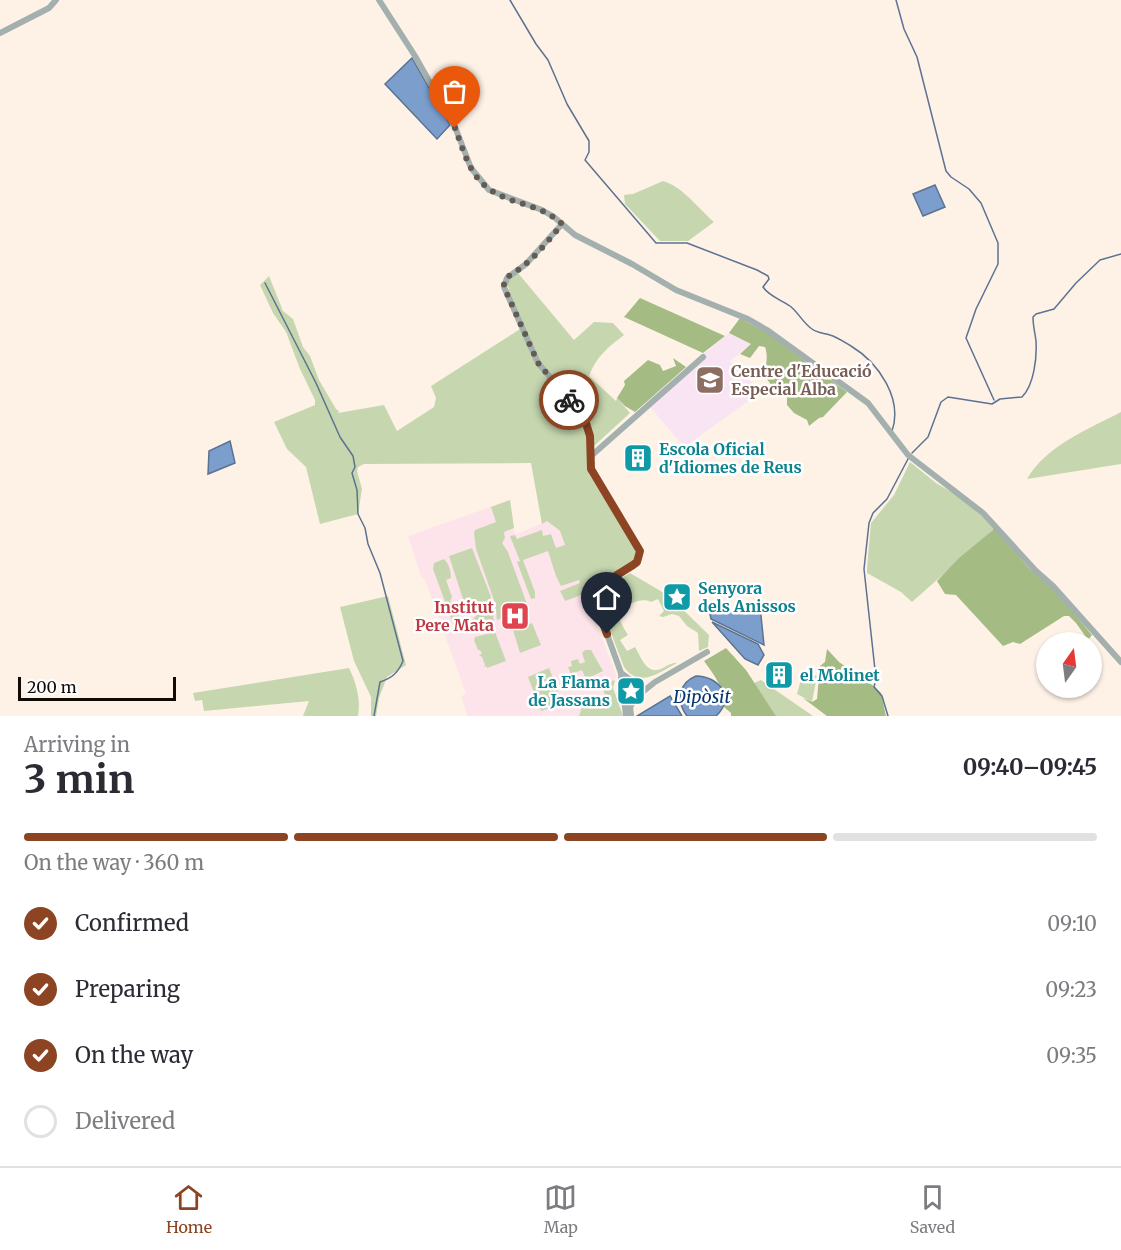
<!DOCTYPE html>
<meta charset="utf-8">
<style>
body{margin:0;font-family:Merriweather,serif;background:#f2f2f3;color:#2b2b33;height:100vh;display:flex;flex-direction:column;font-size:22px;white-space:nowrap}
*{box-sizing:border-box;margin:0}
p{font-size:20px;color:#7c7c81}
.icon{flex:none;width:33px;height:33px;fill:none;stroke:currentColor;stroke-width:2;stroke-linecap:round;stroke-linejoin:round}
.map{position:relative;height:716px;overflow:hidden}
.panel{display:flex;flex-direction:column;background:#fff;flex:1}
.panel>*{flex:none}
.needle{width:39px;rotate:14deg}
.fabs{position:absolute;left:1036px;top:632px;display:grid;gap:12px}
.fabs a{display:grid;place-items:center;width:66px;height:66px;border-radius:50%;background:#fff;box-shadow:0 2px 4px #0004;font-size:30px}
.scale{position:absolute;left:18px;bottom:15px;width:158px;box-sizing:border-box;padding-left:6px;border:3px solid #110b05;border-top:0;font-size:16px;line-height:21px;white-space:nowrap;color:#110b05;-webkit-text-stroke:4px #fff;paint-order:stroke}
.pin{position:absolute;display:grid;place-items:center;width:51px;height:51px;color:#fff;margin:-62px -26px;border-radius:50% 50% 50% 0;rotate:-45deg;box-shadow:0 0 6px #0007}
.pin .icon{rotate:45deg}
.courier{position:absolute;display:grid;place-items:center;width:60px;height:60px;margin:-30px;border:4px solid #8c4423;border-radius:50%;background:#fff;color:#222;box-shadow:0 2px 8px #0007}
.head em{font-style:normal;font-weight:700}
.head div{display:flex;flex-direction:column-reverse}
.head{display:flex;align-items:center;justify-content:space-between;height:102px;padding:0 24px}
h1{font-size:39px;font-weight:700;line-height:45px}
.bar{display:grid;grid-template-columns:repeat(4,1fr);gap:9px 6px;align-content:center;height:72px;padding:0 24px}
.bar i{height:8px;border-radius:4px;background:#e1e1e2}
.bar .on{background:#8c4423}
.bar p{grid-column:span 4}
ol{padding:0 24px;list-style:none}
li{display:flex;align-items:center;gap:18px;height:66px}
li p{margin-inline-start:auto}
li .icon{padding:6px;border-radius:50%;background:#8c4423;color:#fff;stroke-width:4}
li:last-child{color:#7c7c81}
li i{width:33px;height:33px;border:3px solid #e1e1e2;border-radius:50%}
.tabs{display:flex;justify-content:space-around;align-items:center;height:84px;border-top:2px solid #e1e1e2;background:#fff;font-size:16px;color:#7c7c81}
.tabs a{display:grid;justify-items:center;gap:3px}
.tabs .on{color:#8c4423}
.map>svg:first-child{display:block}
.education{fill:#f8e4f3}
.medical{fill:#fde3ea}
.green{fill:#c6d7af}
.forest{fill:#a4bb84}
.water{fill:#7c9ecd;stroke:#5c7291;stroke-width:1.5}
.lines{fill:none;stroke-linecap:round;stroke-linejoin:round}
.stream{stroke:#5c7291;stroke-width:1.5}
.minor{stroke:#a3b0ae;stroke-width:6}
.tertiary{stroke:#a3b0ae;stroke-width:8}
.done{stroke:#645c54;stroke-width:6;stroke-dasharray:0 10.8}
.route{stroke:#8c4423;stroke-width:8}
.labels{text-anchor:middle;dominant-baseline:central;stroke-width:5;stroke-linejoin:round;paint-order:stroke}
.education-label{font-size:16px;font-weight:bold;fill:#785e54;stroke:#fff;text-anchor:start}
.culture-label{font-size:16px;font-weight:bold;fill:#0d838f;stroke:#fff;text-anchor:start}
.health-label{font-size:16px;font-weight:bold;fill:#be3a42;stroke:#fff;text-anchor:end}
.water-label{font-size:18px;font-style:italic;fill:#08366f;stroke:#fff}
</style>
<div class="map">
<svg width="1121" height="716" viewBox="0 0 1121 716">
<rect width="100%" height="100%" fill="#fef2e7"/>
<polygon class="education" points="729,333 751,344 730,361 761,392 684,447 646,402"/>
<polygon class="medical" points="510,500 515,535 547,521 560,532 616,674 613,688 623,716 468,716 461,696 466,694 425,580 421,576 408,536"/>
<g class="green">
<path d="M663,181c19,5 36,28 51,41l-26,19h-28l-35,-37 -1,-9 9,-1z"/>
<path d="M518,273l56,67 20,-18 19,1 11,12c-16,12 -28,22 -35,41l27,25 1,-3 13,15 -36,33 -8,-32 -47,-53 -28,-61 -4,-20z"/>
<polygon points="269,276 283,311 293,319 303,347 310,356 319,380 336,409 339,411 338,413 384,405 397,431 434,407 436,398 431,386 520,329 532,352 577,412 585,426 589,474 634,546 636,551 634,561 584,592 584,594 565,601 560,591 580,583 579,580 561,586 556,576 548,551 523,560 535,592 535,598 531,599 517,562 520,561 510,536 515,535 517,539 542,530 543,536 551,534 556,548 565,545 560,531 547,521 542,524 531,463 364,464 358,467 357,471 362,489 358,514 320,524 306,467 287,449 274,422 315,405 315,400 300,369 286,332 273,313 260,285"/>
<path d="M1121,412v52l-94,15c19,-33 61,-50 94,-67z"/>
<polygon points="910,462 936,483 963,499 992,525 993,530 912,602 901,592 867,573 867,568 871,523 894,495"/>
<polygon points="510,500 514,528 504,532 505,538 502,543 508,552 528,607 497,620 495,603 476,549 474,533 475,530 496,522 491,507"/>
<polygon points="472,548 491,597 488,603 470,608 464,602 449,556"/>
<path d="M444,559c5,5 7,12 7,19l-5,2 6,17 -2,4 5,4 5,15 7,-1 5,1 13,-13 7,4 2,10 -33,10 -7,-5 -21,-57 1,-6z"/>
<path d="M630,573l39,23 40,39 -1,12 -9,4 -1,-18 -11,-7 -8,-10 -7,-2 -9,3 -4,-1 5,-5 -6,-12 -7,3c-9,-6 -33,5 -32,15 1,5 6,13 9,18l-8,5 7,11 8,-4c7,12 12,29 28,21 5,-3 8,-5 14,-5 -17,9 -38,26 -53,4l-27,-71 2,-4z"/>
<polygon points="388,596 406,665 387,677 379,698 376,716 371,716 371,697 354,661 340,607"/>
<polygon points="532,623 541,645 520,653 513,630"/>
<polygon points="495,632 506,661 487,668 486,666 484,667 485,665 482,657 479,655 482,654 480,650 478,650 474,640 475,637"/>
<polygon points="585,650 591,650 603,671 586,679 582,670 571,674 568,667 572,666 571,661 578,659 580,664 585,662 582,653"/>
<path d="M349,668c7,14 12,31 9,48h-55l6,-15 -105,10 -2,-11 -7,1 -2,-8z"/>
<polygon points="549,668 563,704 541,711 528,677"/>
<polygon points="803,672 817,676 812,702 797,694"/>
<polygon points="615,680 613,688 623,716 579,716 583,704 605,695 603,689 610,686 609,682"/>
<polygon points="761,680 813,716 776,716 754,683"/>
</g>
<g class="forest">
<polygon points="640,298 725,336 703,353 624,317"/>
<path d="M740,318l27,15 80,59 -24,25 -4,1 -10,8 -2,-6 -13,-7 -7,-8v-14l-8,1c-25,-21 -7,-24 -14,-45l-6,-1 -9,12 -10,-4 11,-10 -22,-11z"/>
<polygon points="673,358 686,367 635,412 625,406 617,398 625,385 624,381 648,360 660,365 663,371 676,366"/>
<polygon points="992,525 1029,568 1053,588 1092,635 1088,640 1076,623 1069,616 1064,616 1020,644 1013,642 1003,646 956,595 945,594 937,581 959,558 993,530"/>
<path d="M726,648l20,22 30,46h-45v-3l-7,-6c1,-19 -10,-32 -20,-46z"/>
<polygon points="827,649 839,662 875,687 881,693 886,716 827,716 803,698 812,702 817,699 820,666 825,662"/>
</g>
<g class="water">
<polygon points="412,58 450,125 437,139 385,84"/>
<polygon points="935,185 945,207 923,216 913,194"/>
<polygon points="230,441 235,463 208,474 209,451"/>
<polygon points="760,606 764,645 711,619 710,614"/>
<polygon points="712,622 758,644 764,655 758,665 745,659"/>
<path d="M696,676c23,0 40,22 20,40h-29c-11,-14 -9,-33 9,-40z"/>
<polygon points="670,696 682,716 637,716"/>
</g>
<g class="lines">
<g class="stream">
<path d="M510,0l26,44 12,16 19,44 22,37v11l-4,8 71,83h31l70,27 11,6 1,3 -6,8c7,10 17,12 27,19 8,6 13,17 22,23 5,4 12,4 18,6 7,2 14,7 21,11 28,17 52,53 41,85"/>
<polyline points="896,0 904,29 917,57 946,171 951,177 969,189 981,203 998,243 998,264 976,309 966,338 994,400"/>
<path d="M265,283l51,100 24,54 13,19 2,11 -3,6 5,17 1,24 7,14 3,16 12,29 23,88c-5,12 -11,17 -23,21l-6,34"/>
<path d="M912,453l16,-16 13,-35 7,-5 44,7 8,-5 22,-2c12,-12 15,-39 14,-56 -1,-8 -3,-15 -3,-24l3,-3 18,-5 22,-26 24,-23 21,-6"/>
<polyline points="888,716 882,696 874,687 876,679 864,569 869,523 873,513 887,499 909,457"/>
</g>
<g class="minor">
<polyline points="379,0 415,56 455,127 471,168 489,190 542,210 554,217 575,235 632,264 676,290 748,319 767,330 868,403 908,455 983,513 1036,571 1053,586 1121,662"/>
<polyline points="0,33 49,8 56,0"/>
<polyline points="562,224 526,264 507,278 504,287 538,363 584,417 590,436 591,469 640,551 637,562 633,565 593,590 593,595 621,673 622,688"/>
<polyline points="591,456 703,357"/>
<polyline points="621,673 640,687 639,696 631,700 623,696 621,689 625,683 631,681"/>
<polyline points="640,694 655,682 707,652"/>
</g>
<g class="tertiary">
<polyline points="625,698 627,716"/>
<polyline points="630,715 629,707 633,700"/>
</g>
</g>
<g class="lines">
<path class="done" d="M455,128c8,21 14,47 34,61 22,16 51,14 73,35 -13,16 -27,34 -44,46 -7,5 -15,7 -14,17l34,76 31,37"/>
<polyline class="route" points="569,400 584,417 590,436 591,469 640,551 637,562 633,565 593,590 593,596 607,634"/>
</g>
<defs>
<g id="school-square" transform="scale(1.5)"><rect x="-9" y="-9" width="18" height="18" rx="4" fill="#8d6e63" stroke="#fff"/><path d="M0-5L7-2L0 1L-7-2ZM-4 1L0 2.5L4 1V4Q0 6-4 4Z" fill="#fff"/></g>
<g id="building-square" transform="scale(1.5)"><rect x="-9" y="-9" width="18" height="18" rx="4" fill="#0f9aa8" stroke="#fff"/><path d="M-4-6H4V6H1V3H-1V6H-4ZM-2.5-4.3h1.7v1.8h-1.7ZM.8-4.3h1.7v1.8H.8ZM-2.5-1h1.7V.8h-1.7ZM.8-1h1.7V.8H.8Z" fill="#fff"/></g>
<g id="sight-square" transform="scale(1.5)"><rect x="-9" y="-9" width="18" height="18" rx="4" fill="#0f9aa8" stroke="#fff"/><path d="M0-6L1.8-2.2L6-1.7L2.9 1.2L3.7 5.4L0 3.3L-3.7 5.4L-2.9 1.2L-6-1.7L-1.8-2.2Z" fill="#fff"/></g>
<g id="hospital-square" transform="scale(1.5)"><rect x="-9" y="-9" width="18" height="18" rx="4" fill="#e0444e" stroke="#fff"/><path d="M-5-5h3v3.5h4V-5h3V5h-3V1.5h-4V5h-3Z" fill="#fff"/></g>
</defs>
<g fill-rule="evenodd">
<use href="#school-square" x="710" y="380"/>
<use href="#building-square" x="638" y="458"/>
<use href="#sight-square" x="677" y="597"/>
<use href="#hospital-square" x="515" y="616"/>
<use href="#building-square" x="779" y="675"/>
<use href="#sight-square" x="631" y="691"/>
</g>
<g class="labels">
<g class="education-label">
<text x="731" y="371">Centre d'Educació<tspan x="731" dy="18">Especial Alba</tspan></text>
</g>
<g class="culture-label">
<text x="659" y="449">Escola Oficial<tspan x="659" dy="18">d'Idiomes de Reus</tspan></text>
<text x="698" y="588">Senyora<tspan x="698" dy="18">dels Anissos</tspan></text>
<text x="800" y="675">el Molinet</text>
<text x="610" y="682" text-anchor="end">La Flama<tspan x="610" dy="18">de Jassans</tspan></text>
</g>
<g class="health-label">
<text x="494" y="607">Institut<tspan x="494" dy="18">Pere Mata</tspan></text>
</g>
<g class="water-label">
<text x="702" y="696">Dipòsit</text>
</g>
</g>
</svg>
<div class="fabs">
<a><svg class="needle" viewBox="-14 -14 28 28"><path d="M0-13l5 13h-10z" fill="#e53935"/><path d="M0 13l5-13h-10z" fill="#7c7c81"/></svg></a>
</div>
<div class="scale">200 m</div>
<div class="pin" style="left:455px;top:128px;background:#ea580c"><svg class="icon" aria-label="bag" viewBox="0 0 24 24"><path d="M5 8h14l-1 12H6zM9 8a3 3 0 0 1 6 0"/></svg></div>
<div class="pin" style="left:607px;top:634px;background:#1f2937"><svg class="icon" aria-label="home" viewBox="0 0 24 24"><path d="M3 11l9-7 9 7M6 9v11h12V9"/></svg></div>
<div class="courier" style="left:569px;top:400px"><svg class="icon" aria-label="bike" viewBox="0 0 24 24"><circle cx="6" cy="16" r="4"/><circle cx="18" cy="16" r="4"/><path d="M6 16l4-8h5l3 8M10 8l3 8H6M13 5h3"/></svg></div>
</div>
<section class="panel">
<div class="head"><div><h1>3 min</h1><p>Arriving in</p></div><em>09:40–09:45</em></div>
<div class="bar"><i class="on"></i><i class="on"></i><i class="on"></i><i></i><p>On the way · 360 m</p></div>
<ol>
<li><svg class="icon" aria-label="check" viewBox="0 0 24 24"><path d="M5 12l5 5 9-10"/></svg>Confirmed<p>09:10</p></li>
<li><svg class="icon" aria-label="check" viewBox="0 0 24 24"><path d="M5 12l5 5 9-10"/></svg>Preparing<p>09:23</p></li>
<li><svg class="icon" aria-label="check" viewBox="0 0 24 24"><path d="M5 12l5 5 9-10"/></svg>On the way<p>09:35</p></li>
<li><i></i>Delivered</li>
</ol>
</section>
<nav class="tabs">
<a class="on"><svg class="icon" aria-label="home" viewBox="0 0 24 24"><path d="M3 11l9-7 9 7M6 9v11h12V9"/></svg>Home</a>
<a><svg class="icon" aria-label="map" viewBox="0 0 24 24"><path d="M3 6l6-2 6 2 6-2v14l-6 2-6-2-6 2zM9 4v14M15 6v14"/></svg>Map</a>
<a><svg class="icon" aria-label="saved" viewBox="0 0 24 24"><path d="M7 4h10v16l-5-4-5 4z"/></svg>Saved</a>
</nav>
